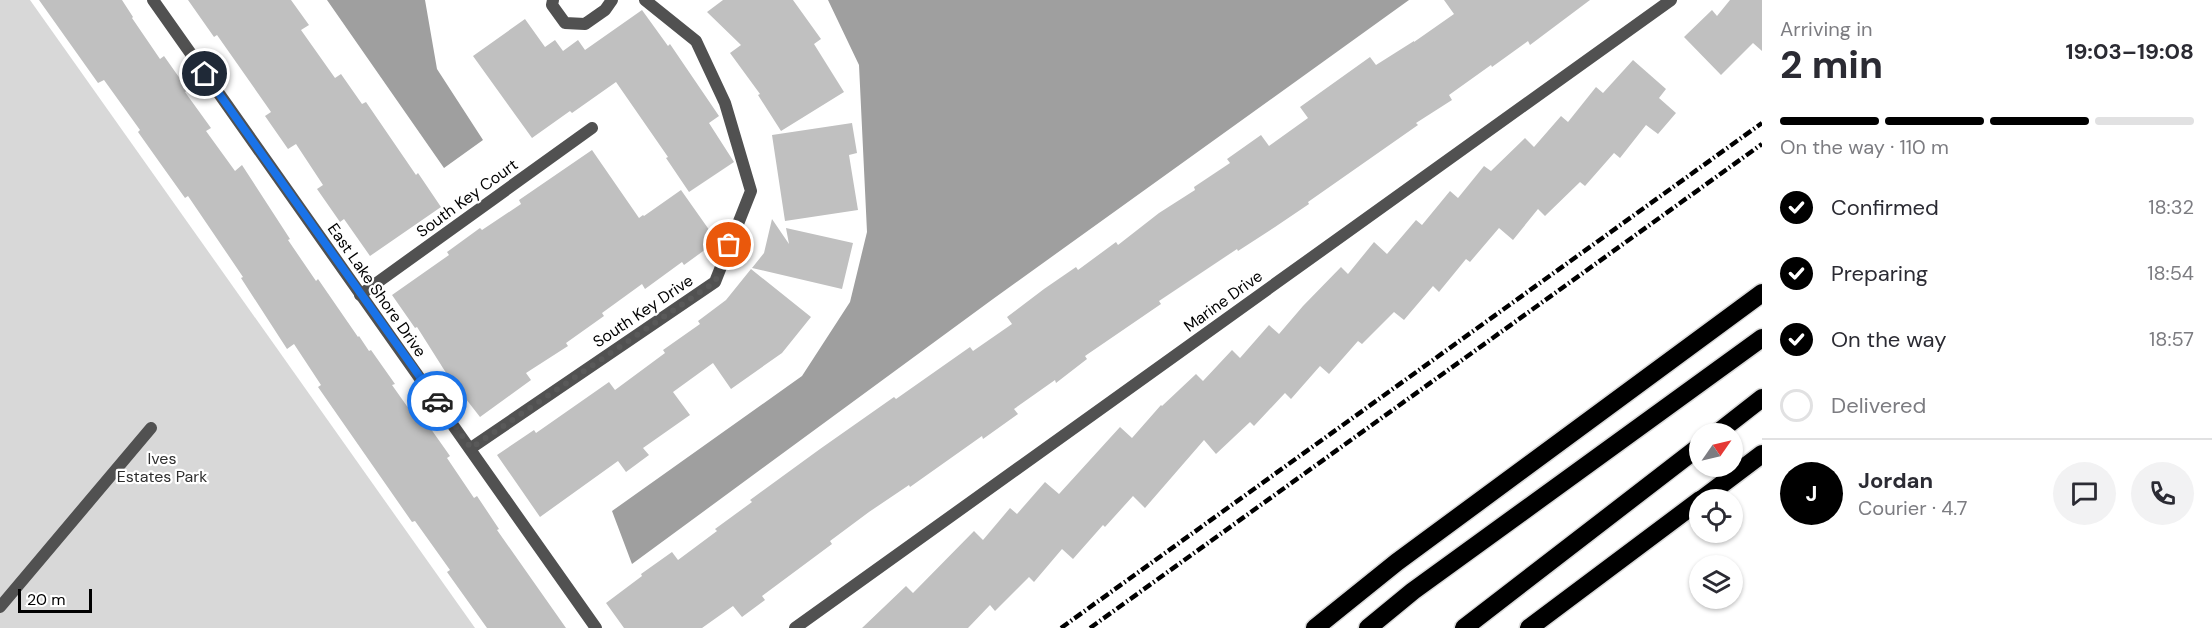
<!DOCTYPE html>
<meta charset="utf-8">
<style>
body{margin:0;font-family:"DM Sans",sans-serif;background:#f2f2f3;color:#2b2b33;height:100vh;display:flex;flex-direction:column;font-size:22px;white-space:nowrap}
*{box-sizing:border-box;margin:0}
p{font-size:20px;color:#7c7c81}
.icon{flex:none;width:33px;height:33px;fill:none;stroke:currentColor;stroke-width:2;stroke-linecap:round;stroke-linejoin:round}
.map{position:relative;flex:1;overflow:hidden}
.sheet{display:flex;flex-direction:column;background:#fff;width:450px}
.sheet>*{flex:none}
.needle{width:39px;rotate:56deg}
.buttons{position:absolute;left:1689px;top:423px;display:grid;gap:12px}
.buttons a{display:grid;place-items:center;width:54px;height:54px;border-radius:50%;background:#fff;box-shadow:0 2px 4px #0004;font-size:30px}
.scale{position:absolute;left:18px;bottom:15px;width:74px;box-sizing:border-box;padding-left:6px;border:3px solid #000;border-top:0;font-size:16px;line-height:21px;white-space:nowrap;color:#000;-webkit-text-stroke:4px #fff;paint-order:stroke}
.pin{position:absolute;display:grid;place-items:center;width:51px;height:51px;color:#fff;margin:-26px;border:3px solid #fff;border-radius:50%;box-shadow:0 2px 6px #0007}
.courier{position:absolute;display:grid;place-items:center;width:60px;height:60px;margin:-30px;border:4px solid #1a73e8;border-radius:50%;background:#fff;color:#222;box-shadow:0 2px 8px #0007}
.summary em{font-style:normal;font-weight:700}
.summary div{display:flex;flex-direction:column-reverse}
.summary{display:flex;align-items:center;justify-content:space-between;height:102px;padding:0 18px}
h1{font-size:39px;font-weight:700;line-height:45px}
.bar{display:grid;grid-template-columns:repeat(4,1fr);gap:9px 6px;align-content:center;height:72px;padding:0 18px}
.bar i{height:8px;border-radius:4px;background:#e1e1e2}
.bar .selected{background:#000}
.bar p{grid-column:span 4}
.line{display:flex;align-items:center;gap:15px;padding:0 18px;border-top:2px solid #e1e1e2}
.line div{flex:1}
.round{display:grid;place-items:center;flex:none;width:63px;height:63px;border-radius:32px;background:#f2f2f3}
ol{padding:0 18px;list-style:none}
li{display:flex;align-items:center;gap:18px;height:66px}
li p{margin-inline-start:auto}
li .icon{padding:6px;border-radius:50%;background:#000;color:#fff;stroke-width:4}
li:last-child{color:#7c7c81}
li i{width:33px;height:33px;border:3px solid #e1e1e2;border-radius:50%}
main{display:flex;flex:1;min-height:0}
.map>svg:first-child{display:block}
.green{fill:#d8d8d8}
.water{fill:#9f9f9f}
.building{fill:#c0c0c0}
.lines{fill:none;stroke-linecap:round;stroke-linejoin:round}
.motorway-casing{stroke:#dbdbdb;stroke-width:21}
.service{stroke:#515151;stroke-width:12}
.minor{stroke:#515151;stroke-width:12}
.motorway{stroke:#000;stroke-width:18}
.rail{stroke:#000;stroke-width:4.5;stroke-dasharray:9 3 1.5 3;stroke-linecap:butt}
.done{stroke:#595959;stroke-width:6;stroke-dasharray:0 10.8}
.route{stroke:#1a73e8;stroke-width:8}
.labels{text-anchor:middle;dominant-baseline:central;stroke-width:4.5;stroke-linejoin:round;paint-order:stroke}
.street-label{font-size:16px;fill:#000;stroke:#fff}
.park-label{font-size:16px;fill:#2f2f2f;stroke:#fff}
</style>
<main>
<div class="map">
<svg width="1762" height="628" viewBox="0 0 1762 628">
<rect width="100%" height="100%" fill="#fff"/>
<polygon class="green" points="0,0 30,0 475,628 0,628"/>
<g class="water">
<polygon points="327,0 425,0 437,69 483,140 444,168"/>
<polygon points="828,0 1409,0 993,299 632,564 612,511 802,376 850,302 867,232 859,65"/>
</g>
<g class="building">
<polygon points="39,0 122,0 133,17 132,18 160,59 164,56 188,90 185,92 211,128 206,131 235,171 242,165 290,239 288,240 316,281 318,279 358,337 359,336 369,351 371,350 395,384 392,385 421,426 426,422 450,456 447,458 474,498 477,496 499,529 497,530 566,628 487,628 447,572 450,570 415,521 412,522 318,387 321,385 294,344 287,349 241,278 243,277 188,196 185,198 160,163 138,132 140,130 104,80 98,83"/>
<polygon points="188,0 291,0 309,25 301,30 335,78 341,74 362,104 366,102 416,175 418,173 441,207 370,256 344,219 340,222 317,189 323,185 296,144 288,149 265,116 271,112 217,35 214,37"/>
<polygon points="723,0 793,0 821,39 814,44 844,92 781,131 758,95 760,94 730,53 741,45 707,12"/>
<polygon points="1444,0 1590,0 1530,45 1528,41 1492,67 1491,65 1449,95 1452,100 1416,123 1418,125 1308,202 1309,204 1275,227 1238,251 1237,249 1159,301 1161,304 1085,356 1087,359 1056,383 1055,380 1014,409 1018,414 983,439 982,436 910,487 909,485 869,512 830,541 832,544 762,596 765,600 742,617 733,606 702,628 624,628 606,603 642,576 641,574 672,552 678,560 717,531 715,529 752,502 750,500 820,449 894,397 896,399 970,347 973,351 1012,324 1007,317 1044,289 1076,267 1078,270 1116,242 1118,245 1159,213 1195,190 1194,187 1230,163 1227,159 1261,135 1269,146 1308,118 1300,107 1370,57 1376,65 1414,41 1414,42 1454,14"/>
<polygon points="1730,0 1762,0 1762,51 1753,43 1721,75 1684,37 1712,10 1717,16"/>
<polygon points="642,10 668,46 670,44 719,116 709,123 734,162 689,192 666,158 668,157 616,82 572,113 570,111 532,138 473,56 525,19 545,47 555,40 563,51 578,40 585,50"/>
<polygon points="1633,60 1666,89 1659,98 1676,113 1658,134 1646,125 1620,158 1614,153 1585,186 1580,182 1545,216 1538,209 1513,240 1499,228 1470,262 1466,259 1439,292 1433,286 1404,320 1394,312 1362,344 1358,341 1329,374 1320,366 1291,399 1285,393 1254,426 1250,422 1216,454 1204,440 1145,508 1133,496 1105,527 1103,525 1073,559 1062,549 1034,582 1029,577 995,611 990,605 968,628 862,628 906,586 913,593 974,531 983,540 1010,508 1017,514 1045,482 1059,494 1120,427 1132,438 1161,405 1162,406 1196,374 1203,381 1232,350 1240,358 1269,325 1279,334 1303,306 1341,267 1348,274 1374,242 1387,254 1416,220 1422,225 1450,191 1458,198 1484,166 1491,171 1525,138 1534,147 1561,116 1568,122 1596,87 1603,93"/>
<polygon points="852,123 857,153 849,155 858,210 785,221 772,135"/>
<polygon points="592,150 639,218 643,215 644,216 681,190 717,241 684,265 682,262 645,289 642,284 602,313 604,316 566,343 568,346 526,373 531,380 480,417 448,376 417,327 415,328 392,295 449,255 447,252 480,228 482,230 521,204 519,200"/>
<polygon points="772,219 789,244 786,228 853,243 842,289 752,268 764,253"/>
<polygon points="751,269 811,317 782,353 731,389 713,363 673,392 690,415 643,448 649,455 626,472 618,461 540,517 497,455 534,430 536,433 609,382 615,390 665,353 663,350 700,324 698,321 726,300"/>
</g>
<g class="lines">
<g class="motorway-casing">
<g id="motorway">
<polyline points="1716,434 1762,398"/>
<polyline points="1701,500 1762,454"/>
<polyline points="1315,628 1397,562 1762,293"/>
<polyline points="1368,628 1413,591 1762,338"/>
<polyline points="1464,628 1700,446"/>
<polyline points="1529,628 1700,500"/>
</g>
</g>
<polyline class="service" points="0,607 151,428"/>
<g class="minor">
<polyline points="153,0 596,628"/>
<polyline points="553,0 552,5 565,23 585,24 605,10 612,0"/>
<polyline points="360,295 592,128"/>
<polyline points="471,448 715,282 751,191 725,103 696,41 645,0"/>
<polyline points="795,628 1671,0"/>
</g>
<use href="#motorway" class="motorway"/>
<g class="rail">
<polyline points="1061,628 1762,123"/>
<polyline points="1090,628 1762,144"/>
</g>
</g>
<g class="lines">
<polyline class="done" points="437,401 471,448 715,282 729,245"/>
<polyline class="route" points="205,74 437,401"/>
</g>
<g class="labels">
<g class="street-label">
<text transform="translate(467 198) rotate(-36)">South Key Court</text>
<text transform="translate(377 290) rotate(55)">East Lake Shore Drive</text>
<text transform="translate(1223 301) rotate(-36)">Marine Drive</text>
<text transform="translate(643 311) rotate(-34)">South Key Drive</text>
</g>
<g class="park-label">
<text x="162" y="458">Ives<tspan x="162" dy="18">Estates Park</tspan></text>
</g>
</g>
</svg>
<div class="buttons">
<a><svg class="needle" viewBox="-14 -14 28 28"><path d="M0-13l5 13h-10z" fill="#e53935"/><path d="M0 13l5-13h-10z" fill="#7c7c81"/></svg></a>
<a><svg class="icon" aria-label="locate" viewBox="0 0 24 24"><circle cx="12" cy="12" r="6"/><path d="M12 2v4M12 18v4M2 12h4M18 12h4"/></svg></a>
<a><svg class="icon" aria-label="layers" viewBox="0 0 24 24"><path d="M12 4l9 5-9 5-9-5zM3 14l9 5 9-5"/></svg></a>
</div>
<div class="scale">20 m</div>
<div class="pin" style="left:729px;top:245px;background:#ea580c"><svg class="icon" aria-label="bag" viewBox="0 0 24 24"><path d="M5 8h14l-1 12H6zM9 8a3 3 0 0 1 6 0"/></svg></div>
<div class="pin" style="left:205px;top:74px;background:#1f2937"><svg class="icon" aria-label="home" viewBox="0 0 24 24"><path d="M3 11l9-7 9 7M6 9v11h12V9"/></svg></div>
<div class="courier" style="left:437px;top:401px"><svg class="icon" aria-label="car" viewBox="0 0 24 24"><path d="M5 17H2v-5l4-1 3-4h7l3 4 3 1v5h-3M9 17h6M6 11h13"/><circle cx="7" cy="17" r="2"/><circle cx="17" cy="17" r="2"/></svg></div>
</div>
<section class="sheet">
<div class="summary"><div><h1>2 min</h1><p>Arriving in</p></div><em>19:03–19:08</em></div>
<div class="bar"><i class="selected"></i><i class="selected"></i><i class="selected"></i><i></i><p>On the way · 110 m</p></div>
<ol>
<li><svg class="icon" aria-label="check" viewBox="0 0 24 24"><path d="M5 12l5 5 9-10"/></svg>Confirmed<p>18:32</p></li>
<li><svg class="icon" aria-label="check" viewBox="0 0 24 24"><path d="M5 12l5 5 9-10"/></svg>Preparing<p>18:54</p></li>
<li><svg class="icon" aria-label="check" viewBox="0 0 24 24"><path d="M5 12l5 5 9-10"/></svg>On the way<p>18:57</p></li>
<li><i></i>Delivered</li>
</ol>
<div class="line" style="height:108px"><b class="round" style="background:#000;color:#fff">J</b><div><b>Jordan</b><p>Courier · 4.7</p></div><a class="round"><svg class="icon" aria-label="chat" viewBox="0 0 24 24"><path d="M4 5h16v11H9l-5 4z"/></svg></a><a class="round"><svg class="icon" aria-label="phone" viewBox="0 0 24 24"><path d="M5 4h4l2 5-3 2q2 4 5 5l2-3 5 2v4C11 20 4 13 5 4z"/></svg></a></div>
</section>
</main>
